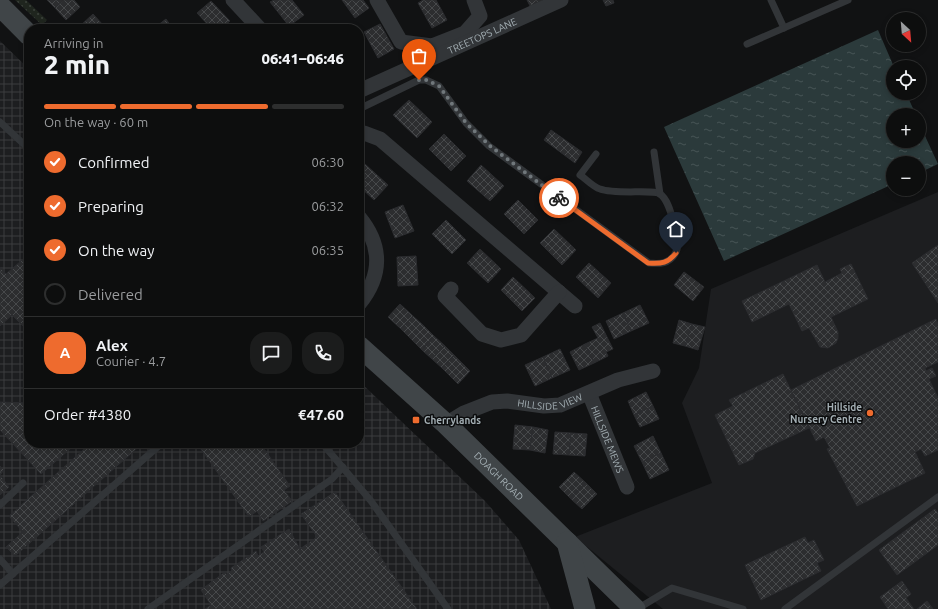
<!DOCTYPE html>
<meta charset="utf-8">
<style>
body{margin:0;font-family:Ubuntu,sans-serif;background:#1b1c1c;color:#f1f3f6;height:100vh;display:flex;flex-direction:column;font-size:15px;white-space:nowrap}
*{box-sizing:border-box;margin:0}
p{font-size:13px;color:#9a9c9e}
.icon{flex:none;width:22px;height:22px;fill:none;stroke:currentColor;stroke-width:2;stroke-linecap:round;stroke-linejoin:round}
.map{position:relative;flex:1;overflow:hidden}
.sheet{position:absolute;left:24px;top:24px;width:340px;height:424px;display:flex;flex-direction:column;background:#0d0e0e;border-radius:16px;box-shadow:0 2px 6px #0003,0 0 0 1px #2d2e2e}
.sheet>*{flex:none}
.needle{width:26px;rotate:154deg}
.tools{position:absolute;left:886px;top:12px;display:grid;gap:8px}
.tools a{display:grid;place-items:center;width:40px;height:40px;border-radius:50%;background:#0d0e0e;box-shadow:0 2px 6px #0003,0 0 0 1px #2d2e2e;font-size:20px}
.pin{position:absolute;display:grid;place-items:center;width:34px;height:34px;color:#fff;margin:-41px -17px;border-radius:50% 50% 50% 0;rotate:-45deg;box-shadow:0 0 4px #0007}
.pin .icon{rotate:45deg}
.courier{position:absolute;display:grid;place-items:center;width:40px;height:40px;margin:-20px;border:3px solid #ee6b2e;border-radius:50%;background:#fff;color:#222;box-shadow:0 1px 5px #0007}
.overview em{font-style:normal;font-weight:800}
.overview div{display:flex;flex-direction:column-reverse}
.overview{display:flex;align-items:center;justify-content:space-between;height:68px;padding:0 20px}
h1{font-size:26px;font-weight:800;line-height:30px}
.bar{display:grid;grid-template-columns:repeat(4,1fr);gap:6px 4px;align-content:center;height:48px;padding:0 20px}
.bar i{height:5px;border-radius:3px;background:#2d2e2e}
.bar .selected{background:#ee6b2e}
.bar p{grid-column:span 4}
.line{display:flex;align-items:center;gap:10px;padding:0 20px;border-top:1px solid #2d2e2e}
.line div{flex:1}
.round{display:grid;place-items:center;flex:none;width:42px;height:42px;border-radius:16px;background:#1b1c1c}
ol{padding:0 20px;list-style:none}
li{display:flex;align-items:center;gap:12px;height:44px}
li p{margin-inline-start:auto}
li .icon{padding:4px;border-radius:50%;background:#ee6b2e;color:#fff;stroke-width:4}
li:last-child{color:#9a9c9e}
li i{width:22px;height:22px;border:2px solid #2d2e2e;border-radius:50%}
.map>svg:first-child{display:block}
.built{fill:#1d1e20}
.industrial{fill:url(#industrial-grid)}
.grass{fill:url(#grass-dots)}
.water{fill:url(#water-ripples)}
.building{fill:url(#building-cross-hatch);stroke:#2b2c2f}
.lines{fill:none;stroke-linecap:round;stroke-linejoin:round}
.lane{stroke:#323538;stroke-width:7}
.street{stroke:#323538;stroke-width:15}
.secondary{stroke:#404548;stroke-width:21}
.done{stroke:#70777b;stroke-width:4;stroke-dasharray:0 7.2}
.route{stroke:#ee6b2e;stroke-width:5}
.poi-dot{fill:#ee6b2e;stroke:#0c0d0e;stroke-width:1.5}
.labels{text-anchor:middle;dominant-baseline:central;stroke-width:3;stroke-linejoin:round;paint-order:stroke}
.street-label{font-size:10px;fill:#a3aeb3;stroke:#0c0d0e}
.poi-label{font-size:10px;font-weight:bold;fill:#a3aeb3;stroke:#0c0d0e;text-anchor:end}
</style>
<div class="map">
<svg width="938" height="609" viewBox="0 0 938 609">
<defs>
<pattern id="industrial-grid" width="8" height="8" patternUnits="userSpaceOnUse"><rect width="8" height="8" fill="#1d1e20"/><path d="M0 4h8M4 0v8" fill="none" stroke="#3b3c3e"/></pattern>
<pattern id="grass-dots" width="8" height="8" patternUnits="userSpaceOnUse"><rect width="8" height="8" fill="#1f251e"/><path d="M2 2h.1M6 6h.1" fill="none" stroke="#3c423c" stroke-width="1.8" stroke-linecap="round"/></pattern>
<pattern id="water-ripples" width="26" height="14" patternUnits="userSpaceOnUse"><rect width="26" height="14" fill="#2b3a3b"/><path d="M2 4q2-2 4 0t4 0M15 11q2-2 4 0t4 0" fill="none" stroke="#475455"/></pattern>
<pattern id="building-cross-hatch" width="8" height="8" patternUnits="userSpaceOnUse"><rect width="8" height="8" fill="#2c2d2f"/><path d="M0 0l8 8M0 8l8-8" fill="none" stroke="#47494b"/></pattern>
</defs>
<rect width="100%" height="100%" fill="#111213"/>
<polygon class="built" points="938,192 938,609 663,609 575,537 712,483 682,403 699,368 711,289"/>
<polygon class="industrial" points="0,41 29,69 29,443 359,443 359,381 485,501 519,540 551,609 0,609"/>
<polygon class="grass" points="15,0 26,0 47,20 42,25"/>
<polygon class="water" points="878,30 894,67 893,93 906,93 916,115 893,115 893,141 919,141 919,123 938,164 919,173 919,163 893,163 893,184 724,261 664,127"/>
<g class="building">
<polygon points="47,0 64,0 55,8"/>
<polygon points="64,0 74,0 80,7 66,20 55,8"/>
<polygon points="274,0 292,0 304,15 289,26 270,2"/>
<polygon points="342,0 363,0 369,8 355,18"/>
<polygon points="423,0 436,0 447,20 432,28 418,3"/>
<polygon points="527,0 542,0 530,6"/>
<polygon points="603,0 613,0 614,3 606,6"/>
<polygon points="211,1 230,21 221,29 212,29 197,13"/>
<polygon points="93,14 103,25 98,29 81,29 79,27"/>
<polygon points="166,19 173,29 153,29"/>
<polygon points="380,24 394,49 378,58 364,32"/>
<polygon points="103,25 107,29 98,29"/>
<polygon points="409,100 432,122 417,138 393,115"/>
<polygon points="551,130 582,152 575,163 544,140"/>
<polygon points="444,134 466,156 451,171 429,149"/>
<polygon points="365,164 388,185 374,200 359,186 359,170"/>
<polygon points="481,165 504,186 490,201 467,181"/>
<polygon points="518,200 538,220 524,234 504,214"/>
<polygon points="403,205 414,231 395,238 385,212"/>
<polygon points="446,220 466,240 452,254 432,234"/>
<polygon points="554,229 576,250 562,265 540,243"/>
<polygon points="938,245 938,303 912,263"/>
<polygon points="480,249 501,269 488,283 467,263"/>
<polygon points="29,254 29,332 12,315 0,326 0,267 6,274"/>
<polygon points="416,256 418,285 398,286 397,257"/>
<polygon points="589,263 611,283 598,298 576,277"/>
<polygon points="851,264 868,299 831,317 838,332 838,338 836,343 828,348 820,347 809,328 802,331 789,304 752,322 742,301 817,265 825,282 842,273 840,269"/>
<polygon points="684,272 704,287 693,301 674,285"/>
<polygon points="513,277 535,298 522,311 501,290"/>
<polygon points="400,304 413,316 401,329 388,317"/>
<polygon points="640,305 649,323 631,331 623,313"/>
<polygon points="623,313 631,331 614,339 606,321"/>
<polygon points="413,316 424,326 411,339 401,329"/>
<polygon points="936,319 938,324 938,362 925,368 926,371 932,368 936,376 929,379 938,398 938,450 925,456 921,449 915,452 925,473 857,506 827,449 830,448 824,437 816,441 791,390"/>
<polygon points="679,320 692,324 685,346 673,343"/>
<polygon points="600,323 613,349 606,352 608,356 594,363 585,344 598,338 592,327"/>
<polygon points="692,324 705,327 698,350 685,346"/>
<polygon points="424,326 434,336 422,350 411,339"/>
<polygon points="434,336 445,346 432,359 422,350"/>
<polygon points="585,344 594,363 579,370 570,352"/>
<polygon points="445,346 454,355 442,368 432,359"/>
<polygon points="560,349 570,370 552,378 543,357"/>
<polygon points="454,355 470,371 458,384 442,368"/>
<polygon points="543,357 552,378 535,386 525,365"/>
<polygon points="783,374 809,428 755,453 753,459 739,465 715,415 733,406 729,400"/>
<polygon points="646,392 653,406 634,415 628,401"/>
<polygon points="0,402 29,403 29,443 77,443 41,474 0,430"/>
<polygon points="653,406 659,419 640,427 634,415"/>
<polygon points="515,425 533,427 530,450 513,449"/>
<polygon points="533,427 548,430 545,453 530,450"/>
<polygon points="555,432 571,433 569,455 553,454"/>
<polygon points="571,433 587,434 585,456 569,455"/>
<polygon points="653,436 661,453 642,462 634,446"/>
<polygon points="91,443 143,443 15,556 6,547 23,532 9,516"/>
<polygon points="200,443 260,443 290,486 284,490 292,501 263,521 257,511 249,517 198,445"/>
<polygon points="661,453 669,470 650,479 642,462"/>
<polygon points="0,466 4,470 0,475 9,487 0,495"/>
<polygon points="574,472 586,483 570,498 559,487"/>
<polygon points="586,483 597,494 582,509 570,498"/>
<polygon points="335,492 417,609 205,609 211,605 201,590 225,572 227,575 232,570 231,568 256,551 258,556 264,552 261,547 289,529 300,549 317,537 301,514"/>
<polygon points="935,509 938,513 938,545 897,575 879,550"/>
<polygon points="805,537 808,543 814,540 824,560 817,563 821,571 761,600 745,565"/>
<polygon points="902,581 911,594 906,598 914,609 888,609 880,597"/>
<polygon points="927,601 933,609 917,609"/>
</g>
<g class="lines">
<g class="lane">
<polyline points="771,0 784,28"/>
<polyline points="747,44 848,0"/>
<path d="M359,109l60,-29h7l13,6 27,37 23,23 160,117c11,1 20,1 26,-9 5,-8 2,-18 0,-27 -3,-9 -6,-27 -15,-33 -7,-5 -44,1 -60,-5 -7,-2 -14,-10 -20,-14l16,-21"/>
<polyline points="0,122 29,149"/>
<polyline points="654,152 660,194"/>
<polyline points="322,443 371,501 448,609"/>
<polyline points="0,505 23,483"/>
<polyline points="0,559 13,574"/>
<polyline points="0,585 162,443"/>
<polyline points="148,609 332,479 343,467"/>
<polyline points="637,609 672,588 743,609"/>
<polyline points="785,609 938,497"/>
</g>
<g class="street">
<polyline points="233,0 260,29"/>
<polyline points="377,0 401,42 432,46 465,33 480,16 474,0"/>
<path id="s1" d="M359,91l202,-91"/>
<polyline points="359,135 364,133 380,139 575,306"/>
<path d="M359,217c24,29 23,59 0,87"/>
<polyline points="451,289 445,296 482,334 501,340 521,335 559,292"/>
<path id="s2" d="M589,393l38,94"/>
<path id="s3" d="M446,424l18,-11 28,-11 15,-1 37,5 16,-1 58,-25 35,-9"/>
</g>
<g class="secondary">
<polyline points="0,6 29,35"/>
<path id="s4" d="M359,346l87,78 189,185"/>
<polyline points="567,542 585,609"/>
</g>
</g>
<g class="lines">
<polyline class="done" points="419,80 426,80 439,86 466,123 490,146 559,198"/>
<path class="route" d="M559,198l89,65c14,1 20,0 28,-10"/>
</g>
<g class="poi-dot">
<circle cx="870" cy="413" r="4"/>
<rect x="412" y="416" width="8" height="8" rx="2"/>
</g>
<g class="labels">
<g class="street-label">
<text stroke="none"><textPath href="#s1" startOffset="135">TREETOPS LANE</textPath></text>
<text stroke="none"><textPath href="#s3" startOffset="110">HILLSIDE VIEW</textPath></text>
<text stroke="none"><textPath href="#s2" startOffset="50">HILLSIDE MEWS</textPath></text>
<text stroke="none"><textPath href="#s4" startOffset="191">DOAGH ROAD</textPath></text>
</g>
<g class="poi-label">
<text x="862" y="407">Hillside<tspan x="862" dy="12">Nursery Centre</tspan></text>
<text x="424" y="420" text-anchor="start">Cherrylands</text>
</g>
</g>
</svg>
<div class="tools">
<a><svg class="needle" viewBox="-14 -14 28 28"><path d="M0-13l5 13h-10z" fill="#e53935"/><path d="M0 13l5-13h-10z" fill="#9a9c9e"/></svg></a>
<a><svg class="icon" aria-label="locate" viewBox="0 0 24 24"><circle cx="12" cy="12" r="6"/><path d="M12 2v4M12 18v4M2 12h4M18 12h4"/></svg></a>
<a>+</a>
<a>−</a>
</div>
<div class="pin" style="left:419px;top:80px;background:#ea580c"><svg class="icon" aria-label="bag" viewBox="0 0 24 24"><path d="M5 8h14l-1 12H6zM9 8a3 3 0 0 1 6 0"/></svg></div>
<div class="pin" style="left:676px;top:253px;background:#1f2937"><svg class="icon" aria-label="home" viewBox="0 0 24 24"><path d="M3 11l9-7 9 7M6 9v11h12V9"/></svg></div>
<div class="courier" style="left:559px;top:198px"><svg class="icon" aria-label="bike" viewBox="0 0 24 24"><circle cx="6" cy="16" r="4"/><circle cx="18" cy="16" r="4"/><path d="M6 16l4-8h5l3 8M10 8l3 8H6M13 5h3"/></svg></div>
<section class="sheet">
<div class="overview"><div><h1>2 min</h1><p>Arriving in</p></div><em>06:41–06:46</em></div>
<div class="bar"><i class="selected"></i><i class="selected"></i><i class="selected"></i><i></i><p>On the way · 60 m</p></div>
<ol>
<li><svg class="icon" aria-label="check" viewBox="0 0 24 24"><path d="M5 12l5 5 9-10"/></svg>Confirmed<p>06:30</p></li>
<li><svg class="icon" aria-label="check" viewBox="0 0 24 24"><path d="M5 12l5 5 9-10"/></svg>Preparing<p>06:32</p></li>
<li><svg class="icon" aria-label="check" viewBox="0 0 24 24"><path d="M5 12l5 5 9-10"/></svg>On the way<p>06:35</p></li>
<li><i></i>Delivered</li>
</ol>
<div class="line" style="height:72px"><b class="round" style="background:#ee6b2e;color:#fff">A</b><div><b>Alex</b><p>Courier · 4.7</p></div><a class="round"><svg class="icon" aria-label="chat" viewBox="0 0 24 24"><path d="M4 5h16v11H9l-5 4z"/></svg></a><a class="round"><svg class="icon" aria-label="phone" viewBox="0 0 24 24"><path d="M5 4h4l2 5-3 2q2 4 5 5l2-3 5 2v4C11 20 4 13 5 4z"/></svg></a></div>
<div class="line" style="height:52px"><div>Order #4380</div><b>€47.60</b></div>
</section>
</div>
